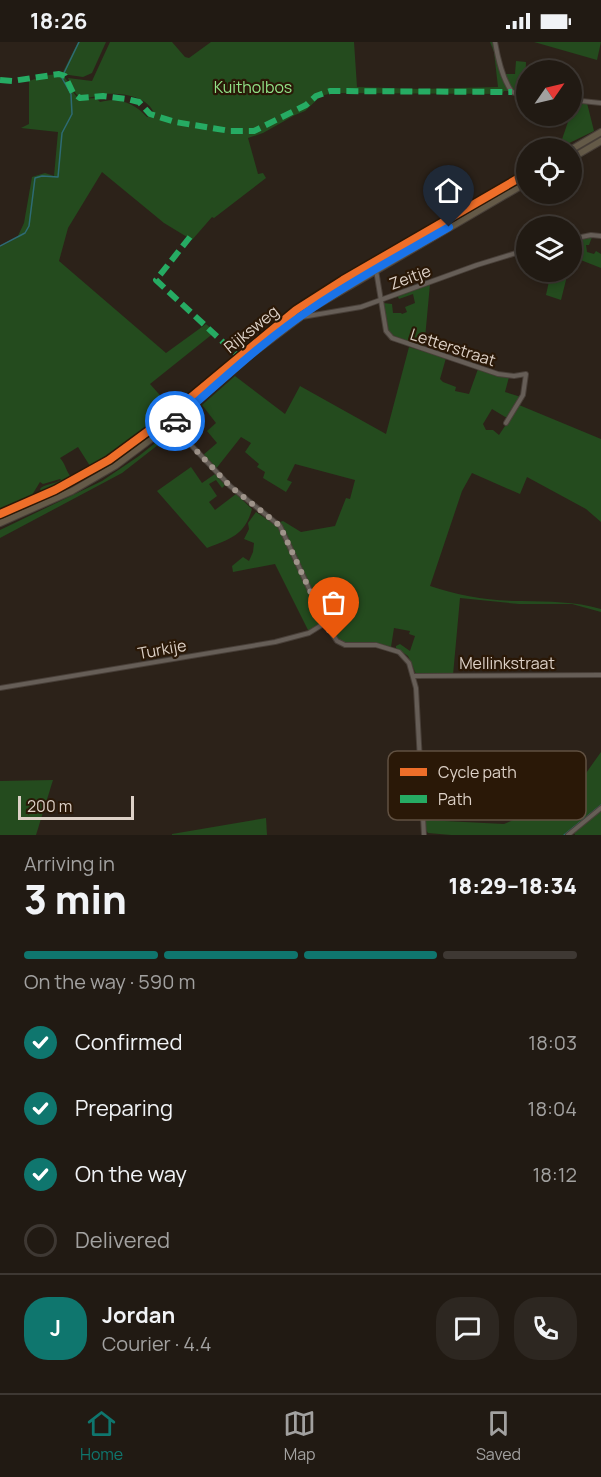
<!DOCTYPE html>
<meta charset="utf-8">
<style>
body{margin:0;font-family:Manrope,sans-serif;background:#2d2721;color:#f1f3f6;height:100vh;display:flex;flex-direction:column;font-size:22px;white-space:nowrap}
*{box-sizing:border-box;margin:0}
p{font-size:20px;color:#a2a1a0}
.icon{flex:none;width:33px;height:33px;fill:none;stroke:currentColor;stroke-width:2;stroke-linecap:round;stroke-linejoin:round}
.map{position:relative;height:793px;overflow:hidden}
.details{display:flex;flex-direction:column;background:#211a13;flex:1}
.details>*{flex:none}
.needle{width:39px;rotate:56deg}
.fabs{position:absolute;left:516px;top:18px;display:grid;gap:12px}
.fabs a{display:grid;place-items:center;width:66px;height:66px;border-radius:50%;background:#211a13;box-shadow:0 3px 9px #0003,0 0 0 2px #3e3833;font-size:30px}
.scale{position:absolute;left:18px;bottom:15px;width:116px;box-sizing:border-box;padding-left:6px;border:3px solid #ddd1c7;border-top:0;font-size:16px;line-height:21px;white-space:nowrap;color:#ddd1c7;-webkit-text-stroke:4px #2a1807;paint-order:stroke}
.pin{position:absolute;display:grid;place-items:center;width:51px;height:51px;color:#fff;margin:-62px -26px;border-radius:50% 50% 50% 0;rotate:-45deg;box-shadow:0 0 6px #0007}
.pin .icon{rotate:45deg}
.courier{position:absolute;display:grid;place-items:center;width:60px;height:60px;margin:-30px;border:4px solid #1a73e8;border-radius:50%;background:#fff;color:#222;box-shadow:0 2px 8px #0007}
.summary em{font-style:normal;font-weight:800}
.summary div{display:flex;flex-direction:column-reverse}
.summary{display:flex;align-items:center;justify-content:space-between;height:102px;padding:0 24px}
h1{font-size:39px;font-weight:800;line-height:45px}
.bar{display:grid;grid-template-columns:repeat(4,1fr);gap:9px 6px;align-content:center;height:72px;padding:0 24px}
.bar i{height:8px;border-radius:4px;background:#3e3833}
.bar .on{background:#0f766e}
.bar p{grid-column:span 4}
.line{display:flex;align-items:center;gap:15px;padding:0 24px;border-top:2px solid #3e3833}
.line div{flex:1}
.round{display:grid;place-items:center;flex:none;width:63px;height:63px;border-radius:24px;background:#2d2721}
ol{padding:0 24px;list-style:none}
li{display:flex;align-items:center;gap:18px;height:66px}
li p{margin-inline-start:auto}
li .icon{padding:6px;border-radius:50%;background:#0f766e;color:#fff;stroke-width:4}
li:last-child{color:#a2a1a0}
li i{width:33px;height:33px;border:3px solid #3e3833;border-radius:50%}
.status{display:flex;justify-content:space-between;align-items:center;height:42px;padding:0 30px;background:#211a13;direction:ltr}
.status svg{height:16px;fill:currentColor}
.menu{display:flex;justify-content:space-around;align-items:center;height:84px;border-top:2px solid #3e3833;background:#211a13;font-size:16px;color:#a2a1a0}
.menu a{display:grid;justify-items:center;gap:3px}
.menu .on{color:#0f766e}
.map>svg:first-child{display:block}
.green{fill:#244b1e}
.lines{fill:none;stroke-linecap:round;stroke-linejoin:round}
.stream{stroke:#2e6b74;stroke-width:1.5}
.minor-casing{stroke:#483f38;stroke-width:6}
.highway-casing{stroke:#483f38;stroke-width:8}
.minor{stroke:#665e57;stroke-width:4}
.highway{stroke:#645a48;stroke-width:6}
.quiet{stroke:#26ab63;stroke-width:6;stroke-dasharray:12 6;stroke-linecap:butt}
.cycleway-casing{stroke:#2a1807;stroke-width:11}
.cycleway{stroke:#ee6e29;stroke-width:8}
.done{stroke:#9f948a;stroke-width:6;stroke-dasharray:0 10.8}
.route{stroke:#1a73e8;stroke-width:8}
.labels{text-anchor:middle;dominant-baseline:central;stroke-width:4.5;stroke-linejoin:round;paint-order:stroke}
.park-label{font-size:16px;fill:#92e388;stroke:#2a1807}
.street-label{font-size:16px;fill:#ddd1c7;stroke:#2a1807}
.key{fill:#2a1807;stroke:#605041;stroke-width:1.5}
.key-label{font-size:16px;fill:#ddd1c7}
</style>
<div class="status"><b>18:26</b><svg viewBox="0 0 49 12"><path d="M0 12V9h3v3zM5 12V6h3v6zM10 12V3h3v9zM15 12V0h3v12zM26 1h20v11H26zM47 4h2v5h-2z"/></svg></div>
<div class="map">
<svg width="601" height="793" viewBox="0 0 601 793">
<rect width="100%" height="100%" fill="#2c2219"/>
<g class="green">
<polygon points="78,0 106,0 92,31 83,35 62,32"/>
<path d="M110,0h62l13,15 4,1 22,-16h143l3,45 63,2 78,-2 -4,-35 -4,-10h3l16,49h-5l-2,3 -170,-1 -11,3 -16,15 -10,4 -32,18 -15,5 10,36 5,-1 3,5 -52,40 -2,-1 -20,23 -28,-17 -62,-51 -34,56 -9,33 107,92 40,-29 9,8 -65,52 16,18 -10,8 4,7 -44,32 -26,17 -12,-19 -18,11c6,7 6,13 11,19l-30,14 -1,-2c4,-5 15,-5 21,-9l-1,-1 -17,5 -3,-2 -8,13 -32,14v-262l17,-9 7,-15 8,-46 13,-4 9,3 4,-44 -37,-4 8,-4v-43c9,-3 29,-12 37,-2 5,7 6,15 14,20l16,-1 4,4c19,-5 34,1 47,15l3,-1 3,-5c-8,-15 -31,-18 -47,-17 -9,1 -21,7 -29,1 -4,-4 -7,-12 -9,-17l24,3z"/>
<polygon points="534,0 601,0 597,18"/>
<polygon points="516,19 526,20 525,53 511,47 504,32 515,32"/>
<polygon points="574,60 587,61 594,89 559,106 570,74 572,74"/>
<polygon points="592,195 589,203 586,203 587,210 594,212 596,209 601,212 601,226 573,215 577,197"/>
<polygon points="551,230 568,230 561,258 546,253"/>
<path d="M430,242l-6,65c-36,-12 -36,-7 -41,-46l9,1 1,9h8l1,1 5,-2 -2,-5 10,-4 -2,-9 -14,5 -1,-2 -14,3z"/>
<path d="M409,305l37,11 -6,21 3,3 13,5 -1,4 14,3 9,-25 31,8 -4,15 16,5 -14,21 -15,-9 -9,15 3,6h7l6,5 20,-30 82,34v83l-15,-13 -59,-32 -7,17 -48,-21 -10,18 -32,95c29,10 61,15 92,15 28,1 52,0 79,8v3l-29,-8h-53l-59,-6 -7,77 -37,-1 -8,-18 -12,-8v-2l4,-2 10,7 5,-15 -6,-2 1,-3 -16,-3 -3,19c-11,-2 -48,-3 -54,-7 -3,-3 -6,-9 -8,-13l8,-4 3,3 10,-8 -5,-8 8,-11 -1,-6 -8,6 -3,-4 -4,3 -3,-5 -17,8 -37,-79 3,-1 18,11 34,-6 11,-28 4,1 5,-19 -60,-16 -8,16 5,2 -6,10 -23,-14 2,-6 -8,-5 2,-3 -14,-12 6,-9 -10,-6 -26,33 -13,-14 15,-13 -10,-12 9,-8 -14,-18 33,-29 50,38 15,-28 86,48z"/>
<polygon points="174,389 177,391 172,392 122,431 0,496 0,488 102,439 139,414 169,390"/>
<path d="M191,425l11,16 13,-9 10,11 -3,3 -6,-8 -7,4 8,12 -8,6 6,8 21,-16 16,15c-7,26 -22,30 -45,39l-50,-57z"/>
<polygon points="256,470 280,486 321,578 322,581 309,590 275,522 233,530 232,524 243,515 249,519 253,510 254,501 244,497 249,487 248,481"/>
<polygon points="601,710 601,765 567,793 451,793 428,791 426,788 425,778 504,782 569,755"/>
<polygon points="53,738 36,793 0,793 0,739"/>
<polygon points="601,768 601,793 575,793 574,791"/>
<polygon points="266,776 267,793 172,793 172,792"/>
</g>
<g class="lines">
<g class="stream">
<polyline points="64,31 79,0"/>
<polyline points="0,204 25,191 29,184 35,136 42,134 58,135 62,91 72,72 71,52 62,36"/>
<polyline points="564,793 601,763"/>
</g>
<g class="minor-casing">
<g id="minor">
<path d="M495,0c3,17 7,36 17,50l14,4"/>
<polyline points="572,58 601,61"/>
<polyline points="572,197 591,193 601,194"/>
<polyline points="376,228 386,289 392,296 498,332 514,334 526,332 523,353 506,381"/>
<polyline points="302,275 361,265 477,223 526,208"/>
<polyline points="170,381 230,444 280,484 325,581 337,599 345,603 376,603 399,610 409,621 416,646 424,793"/>
<polyline points="414,634 601,633"/>
<polyline points="0,646 275,600 309,591 325,581"/>
<polyline points="568,793 601,766"/>
</g>
</g>
<g class="highway-casing">
<g id="highway">
<polyline points="572,107 601,90"/>
<polyline points="572,116 601,99"/>
<polyline points="0,472 55,448 109,418 166,376 296,268 343,238 526,132"/>
<polyline points="0,481 72,449 115,424 171,382 253,311 314,265 526,141"/>
</g>
</g>
<use href="#minor" class="minor"/>
<use href="#highway" class="highway"/>
<g class="quiet">
<polyline points="0,38 12,39 59,32 65,34 73,51 80,56 103,54 127,57 139,60 150,72 175,80 230,89 254,89 306,63 316,54 330,49 512,50"/>
<polyline points="190,195 156,238 238,314"/>
</g>
<g class="cycleway-casing">
<polyline id="cycleway" points="0,472 55,448 109,418 166,376 296,268 343,238 526,132"/>
</g>
<use href="#cycleway" class="cycleway"/>
</g>
<g class="lines">
<polyline class="done" points="175,379 171,382 230,444 280,484 325,581 334,597"/>
<path class="route" d="M175,379c45,-39 89,-81 139,-114 43,-29 90,-54 135,-80"/>
</g>
<g class="labels">
<g class="park-label">
<text x="253" y="45">Kuitholbos</text>
</g>
<g class="street-label">
<text transform="translate(410 235) rotate(-20)">Zeitje</text>
<text transform="translate(251 287) rotate(-39)">Rijksweg</text>
<text transform="translate(453 305) rotate(18)">Letterstraat</text>
<text transform="translate(162 607) rotate(-10)">Turkije</text>
<text x="507" y="621">Mellinkstraat</text>
</g>
</g>
<rect x="388" y="709" width="198" height="69" rx="9" class="key"/>
<rect x="400" y="726" width="27" height="8" fill="#ee6e29"/>
<rect x="400" y="753" width="27" height="8" fill="#26ab63"/>
<g class="key-label">
<text x="438" y="736">Cycle path</text>
<text x="438" y="763">Path</text>
</g>
</svg>
<div class="fabs">
<a><svg class="needle" viewBox="-14 -14 28 28"><path d="M0-13l5 13h-10z" fill="#e53935"/><path d="M0 13l5-13h-10z" fill="#a2a1a0"/></svg></a>
<a><svg class="icon" aria-label="locate" viewBox="0 0 24 24"><circle cx="12" cy="12" r="6"/><path d="M12 2v4M12 18v4M2 12h4M18 12h4"/></svg></a>
<a><svg class="icon" aria-label="layers" viewBox="0 0 24 24"><path d="M12 4l9 5-9 5-9-5zM3 14l9 5 9-5"/></svg></a>
</div>
<div class="scale">200 m</div>
<div class="pin" style="left:334px;top:597px;background:#ea580c"><svg class="icon" aria-label="bag" viewBox="0 0 24 24"><path d="M5 8h14l-1 12H6zM9 8a3 3 0 0 1 6 0"/></svg></div>
<div class="pin" style="left:449px;top:185px;background:#1f2937"><svg class="icon" aria-label="home" viewBox="0 0 24 24"><path d="M3 11l9-7 9 7M6 9v11h12V9"/></svg></div>
<div class="courier" style="left:175px;top:379px"><svg class="icon" aria-label="car" viewBox="0 0 24 24"><path d="M5 17H2v-5l4-1 3-4h7l3 4 3 1v5h-3M9 17h6M6 11h13"/><circle cx="7" cy="17" r="2"/><circle cx="17" cy="17" r="2"/></svg></div>
</div>
<section class="details">
<div class="summary"><div><h1>3 min</h1><p>Arriving in</p></div><em>18:29–18:34</em></div>
<div class="bar"><i class="on"></i><i class="on"></i><i class="on"></i><i></i><p>On the way · 590 m</p></div>
<ol>
<li><svg class="icon" aria-label="check" viewBox="0 0 24 24"><path d="M5 12l5 5 9-10"/></svg>Confirmed<p>18:03</p></li>
<li><svg class="icon" aria-label="check" viewBox="0 0 24 24"><path d="M5 12l5 5 9-10"/></svg>Preparing<p>18:04</p></li>
<li><svg class="icon" aria-label="check" viewBox="0 0 24 24"><path d="M5 12l5 5 9-10"/></svg>On the way<p>18:12</p></li>
<li><i></i>Delivered</li>
</ol>
<div class="line" style="height:108px"><b class="round" style="background:#0f766e;color:#fff">J</b><div><b>Jordan</b><p>Courier · 4.4</p></div><a class="round"><svg class="icon" aria-label="chat" viewBox="0 0 24 24"><path d="M4 5h16v11H9l-5 4z"/></svg></a><a class="round"><svg class="icon" aria-label="phone" viewBox="0 0 24 24"><path d="M5 4h4l2 5-3 2q2 4 5 5l2-3 5 2v4C11 20 4 13 5 4z"/></svg></a></div>
</section>
<nav class="menu">
<a class="on"><svg class="icon" aria-label="home" viewBox="0 0 24 24"><path d="M3 11l9-7 9 7M6 9v11h12V9"/></svg>Home</a>
<a><svg class="icon" aria-label="map" viewBox="0 0 24 24"><path d="M3 6l6-2 6 2 6-2v14l-6 2-6-2-6 2zM9 4v14M15 6v14"/></svg>Map</a>
<a><svg class="icon" aria-label="saved" viewBox="0 0 24 24"><path d="M7 4h10v16l-5-4-5 4z"/></svg>Saved</a>
</nav>
